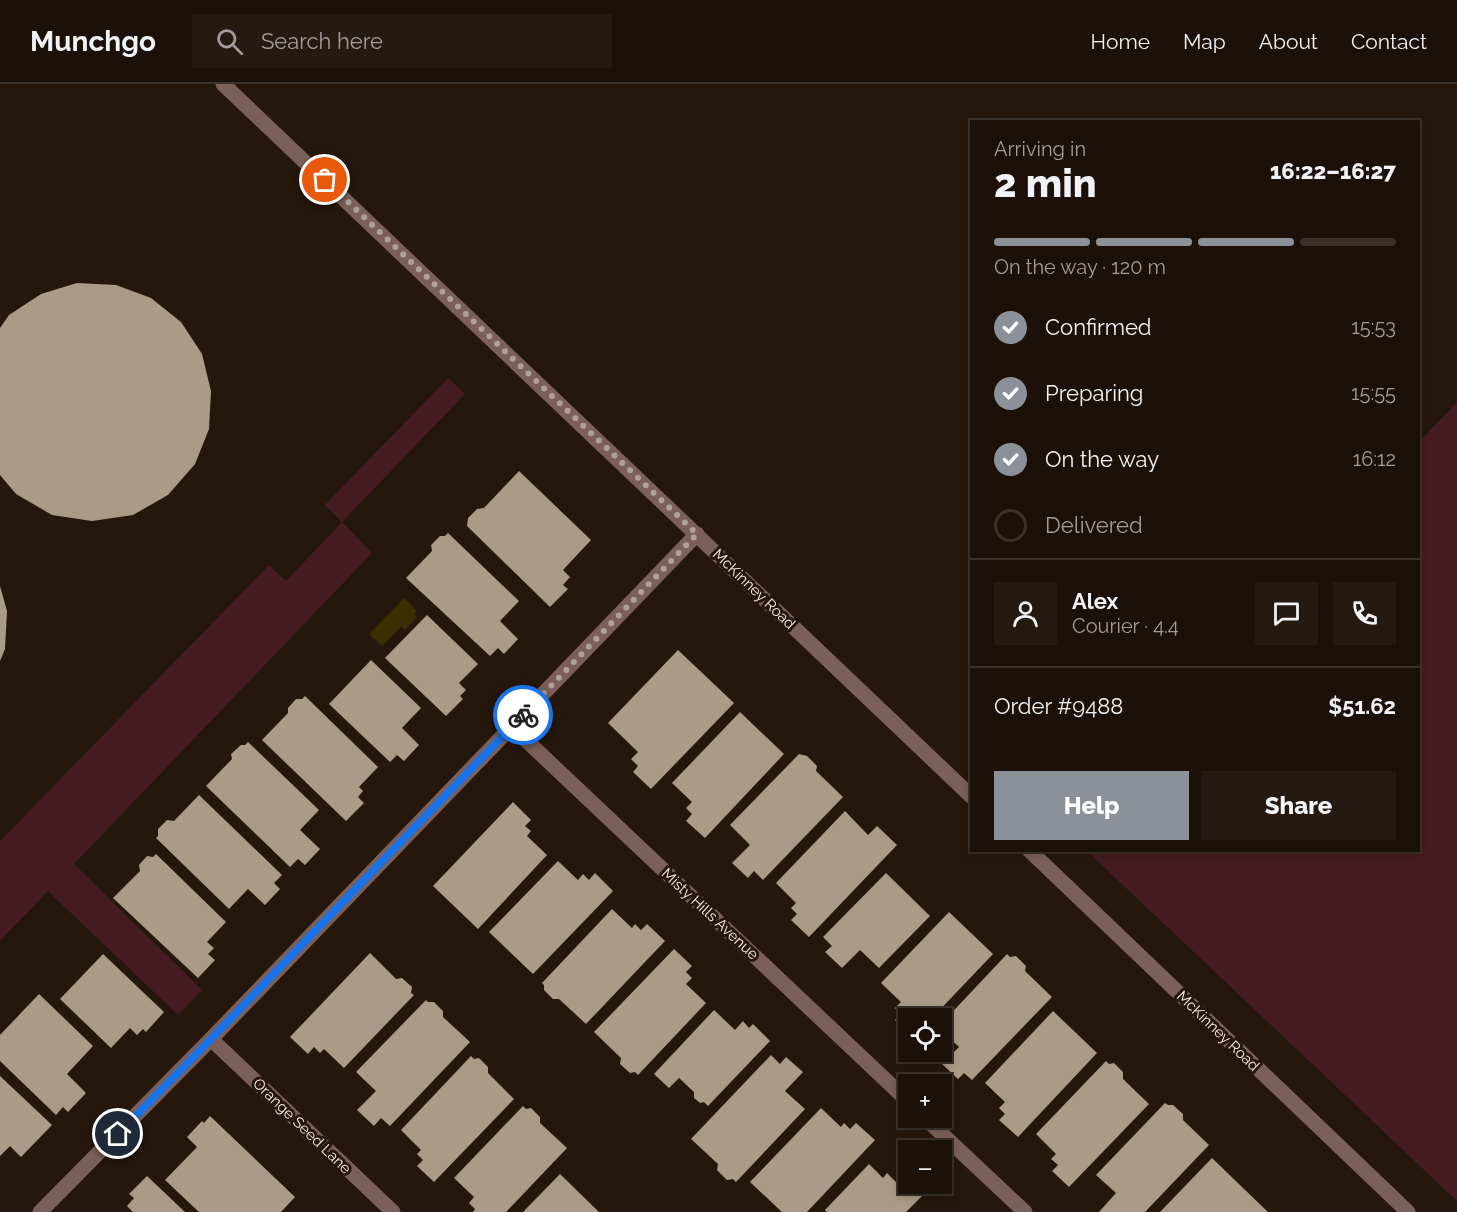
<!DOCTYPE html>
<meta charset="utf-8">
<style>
body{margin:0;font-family:Raleway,sans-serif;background:#251a12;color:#f1f3f6;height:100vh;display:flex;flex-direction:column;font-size:22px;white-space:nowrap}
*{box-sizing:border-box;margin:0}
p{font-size:20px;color:#a09d9c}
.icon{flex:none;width:33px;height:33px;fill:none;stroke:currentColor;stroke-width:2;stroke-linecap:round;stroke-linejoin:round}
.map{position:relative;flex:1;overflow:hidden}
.sheet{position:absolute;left:970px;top:36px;width:450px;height:732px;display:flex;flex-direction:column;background:#1c1109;border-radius:0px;box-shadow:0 3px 9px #0003,0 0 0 2px #3a312a}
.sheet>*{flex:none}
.tools{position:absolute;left:898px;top:924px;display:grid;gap:12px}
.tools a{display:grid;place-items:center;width:54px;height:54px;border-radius:0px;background:#1c1109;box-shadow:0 3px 9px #0003,0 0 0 2px #3a312a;font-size:30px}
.pin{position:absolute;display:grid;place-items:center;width:51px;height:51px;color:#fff;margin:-26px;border:3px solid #fff;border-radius:50%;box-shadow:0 2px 6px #0007}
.courier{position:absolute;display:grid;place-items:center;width:60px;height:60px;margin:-30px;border:4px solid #1a73e8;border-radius:50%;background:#fff;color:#222;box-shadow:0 2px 8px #0007}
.headline em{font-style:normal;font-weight:800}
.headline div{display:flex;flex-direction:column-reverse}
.headline{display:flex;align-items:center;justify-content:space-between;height:102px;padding:0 24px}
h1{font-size:39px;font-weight:800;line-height:45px}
.bar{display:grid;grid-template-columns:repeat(4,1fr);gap:9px 6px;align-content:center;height:72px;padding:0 24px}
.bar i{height:8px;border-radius:4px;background:#3a312a}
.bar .selected{background:#8c9099}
.bar p{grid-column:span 4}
.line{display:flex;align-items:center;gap:15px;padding:0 24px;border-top:2px solid #3a312a}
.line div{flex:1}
.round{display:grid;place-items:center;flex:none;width:63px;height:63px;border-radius:0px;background:#251a12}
ol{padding:0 24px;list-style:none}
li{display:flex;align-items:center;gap:18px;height:66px}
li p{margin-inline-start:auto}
li .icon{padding:6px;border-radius:50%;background:#8c9099;color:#fff;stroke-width:4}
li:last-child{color:#a09d9c}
li i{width:33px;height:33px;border:3px solid #3a312a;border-radius:50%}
.cta{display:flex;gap:12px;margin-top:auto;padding:12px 24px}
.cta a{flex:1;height:69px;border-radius:0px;background:#8c9099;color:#fff;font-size:24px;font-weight:800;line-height:69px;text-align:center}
.cta a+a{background:#251a12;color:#f1f3f6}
header{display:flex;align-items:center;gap:36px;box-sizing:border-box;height:84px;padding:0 30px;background:#1c1109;border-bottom:2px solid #3a312a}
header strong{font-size:28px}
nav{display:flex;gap:33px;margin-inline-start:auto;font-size:21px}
.search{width:420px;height:54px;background:#251a12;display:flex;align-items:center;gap:15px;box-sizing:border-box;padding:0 21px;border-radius:0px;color:#a09d9c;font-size:22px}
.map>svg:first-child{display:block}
.green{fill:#451c21}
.water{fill:#392f00}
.building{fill:#a99b87}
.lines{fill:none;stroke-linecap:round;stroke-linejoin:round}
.minor{stroke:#7b6059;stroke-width:15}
.done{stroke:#aea199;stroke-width:6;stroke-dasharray:0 10.8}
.route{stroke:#1a73e8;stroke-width:8}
.labels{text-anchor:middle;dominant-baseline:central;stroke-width:6;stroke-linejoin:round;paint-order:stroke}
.street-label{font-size:15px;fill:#f8ece5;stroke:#26170c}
</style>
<header>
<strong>Munchgo</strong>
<div class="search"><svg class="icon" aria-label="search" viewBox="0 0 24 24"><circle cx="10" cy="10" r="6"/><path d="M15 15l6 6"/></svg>Search here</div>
<nav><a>Home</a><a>Map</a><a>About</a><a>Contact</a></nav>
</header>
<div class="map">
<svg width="1457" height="1128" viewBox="0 0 1457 1128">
<rect width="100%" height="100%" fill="#26170c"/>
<g class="green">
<polygon points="448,294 465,310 342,438 372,469 74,780 202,906 178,931 48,807 0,857 0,757 269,481 286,497 342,438 325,421"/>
<polygon points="1457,318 1457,1117 1087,767 1419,766 1419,358"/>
</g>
<polygon class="water" points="404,514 417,527 414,530 417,533 405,546 401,543 382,562 369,550"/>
<g class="building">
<polygon points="77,199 116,201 151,214 181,238 202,270 211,307 209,345 195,380 168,411 133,431 92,437 52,431 16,410 0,391 0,244 9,231 41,210"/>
<polygon points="519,387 591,456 563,486 570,493 563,501 568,505 550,523 467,442 468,434 477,425 484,424"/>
<polygon points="448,449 519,517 500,537 518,555 504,570 498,564 490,572 406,494 432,467 431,461 440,452 445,452"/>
<polygon points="0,502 7,527 5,565 0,577"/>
<polygon points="427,531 478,580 459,599 466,606 460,612 463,615 446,632 385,574"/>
<polygon points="678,566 734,619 651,705 633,688 638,682 631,675 638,668 608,639"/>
<polygon points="371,576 421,624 402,644 419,661 404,677 397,671 390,678 329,620"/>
<polygon points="305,612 378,683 359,703 363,707 358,713 364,719 346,737 262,656 288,629 288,624 296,615 302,615"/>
<polygon points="740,628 784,670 705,754 686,737 692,730 686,724 692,718 672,699"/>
<polygon points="248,658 319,726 300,746 320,765 305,781 298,775 290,783 206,702 232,675 231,670 241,661 245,661"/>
<polygon points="799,670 807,672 817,682 816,687 843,713 763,796 754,787 748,794 732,779 750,761 730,741"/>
<polygon points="199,711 282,791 274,799 280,805 265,821 248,805 229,825 156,754 158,752 158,745 167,736 174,737"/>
<polygon points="513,718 531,736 525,742 531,747 527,752 547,771 478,845 433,802"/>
<polygon points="845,727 868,751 877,742 897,761 809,853 791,836 797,830 791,824 796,819 776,799"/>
<polygon points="156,770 226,838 207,858 214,864 208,870 215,876 198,894 113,814 140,787 139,781 147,772 153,773"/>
<polygon points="558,777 578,796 583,790 589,796 595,789 613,807 533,890 489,848"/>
<polygon points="886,789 930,832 879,884 860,866 842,884 825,868 832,862 823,853"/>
<polygon points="612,825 632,844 635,840 641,846 647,840 665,857 586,940 559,915 553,915 544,906 544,901 542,899"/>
<polygon points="949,828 993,870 932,934 909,934 909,950 895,936 901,930 895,924 901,918 881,899"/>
<polygon points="674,865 692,882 686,888 692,894 686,900 706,919 638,991 635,988 630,989 620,980 621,974 594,948"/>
<polygon points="370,869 396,895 402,894 412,903 411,909 414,911 344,984 324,965 320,969 314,963 308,970 290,953"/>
<polygon points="103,870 164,928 146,948 143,945 137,951 130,944 111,964 60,915"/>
<polygon points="1007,870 1010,873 1016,872 1026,882 1025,887 1052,913 972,996 964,989 958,995 942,980 959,963 942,947 942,939"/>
<polygon points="39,910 93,962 67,990 86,1009 68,1028 63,1023 56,1031 0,977 0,951"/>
<polygon points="426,916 428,918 434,918 443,927 443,933 470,958 390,1042 381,1034 374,1042 357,1026 376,1007 356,988"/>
<polygon points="714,926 735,946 743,937 749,944 753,940 770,957 708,1022 704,1018 700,1019 694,1014 694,1008 679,994 669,1004 654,990"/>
<polygon points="1053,927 1097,969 1018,1053 999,1036 1005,1030 999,1024 1005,1018 985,999"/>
<polygon points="771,971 780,980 786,973 803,988 785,1007 805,1025 736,1098 733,1095 727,1096 717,1086 718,1080 691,1055"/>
<polygon points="471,972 474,975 479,974 488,983 488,989 514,1015 434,1098 417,1082 423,1076 417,1070 421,1066 401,1046"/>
<polygon points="1106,977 1109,980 1114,979 1123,988 1123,995 1149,1020 1069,1103 1052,1087 1058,1081 1051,1075 1056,1070 1036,1050"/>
<polygon points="0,992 52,1041 21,1073 10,1062 0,1072"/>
<polygon points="1165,1019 1168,1021 1173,1021 1183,1030 1183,1036 1209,1061 1145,1128 1099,1128 1116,1109 1096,1091"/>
<polygon points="523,1022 526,1025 531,1024 540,1033 540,1039 567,1064 506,1128 473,1128 475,1125 469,1119 474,1113 454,1094"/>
<polygon points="821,1024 841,1043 844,1039 850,1045 856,1039 875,1056 807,1128 782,1128 750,1098"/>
<polygon points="210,1032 295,1113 281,1128 199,1128 165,1096 197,1063 187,1053 202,1037 204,1039"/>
<polygon points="1212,1074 1268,1128 1160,1128"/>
<polygon points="869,1080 883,1094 887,1089 896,1098 904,1089 909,1094 909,1100 919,1100 927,1107 906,1128 827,1128 825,1126"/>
<polygon points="560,1090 599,1128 523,1128"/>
<polygon points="147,1092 185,1128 133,1128 127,1122 134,1114 129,1110"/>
</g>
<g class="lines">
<g class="minor">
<polyline points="223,0 972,713"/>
<polyline points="512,643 909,1018"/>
<polyline points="1029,766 1408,1128"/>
<polyline points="211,955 393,1128"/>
<polyline points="925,1034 1025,1128"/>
<polyline points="40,1128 211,955 697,450"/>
</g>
</g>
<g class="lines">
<polyline class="done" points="325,96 697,450 523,631"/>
<polyline class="route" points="118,1050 211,955 523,631"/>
</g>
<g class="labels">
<g class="street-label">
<text transform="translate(754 505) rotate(44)">McKinney Road</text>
<text transform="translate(710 830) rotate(43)">Misty Hills Avenue</text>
<text transform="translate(1218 947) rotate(44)">McKinney Road</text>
<text transform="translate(302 1042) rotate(44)">Orange Seed Lane</text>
</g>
</g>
</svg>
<div class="tools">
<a><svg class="icon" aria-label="locate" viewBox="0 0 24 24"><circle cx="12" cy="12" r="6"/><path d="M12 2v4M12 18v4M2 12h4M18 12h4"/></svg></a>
<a>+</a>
<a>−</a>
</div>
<div class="pin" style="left:325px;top:96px;background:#ea580c"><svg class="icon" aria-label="bag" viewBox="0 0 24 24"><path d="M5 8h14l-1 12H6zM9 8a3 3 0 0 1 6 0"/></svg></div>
<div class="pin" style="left:118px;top:1050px;background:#1f2937"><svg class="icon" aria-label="home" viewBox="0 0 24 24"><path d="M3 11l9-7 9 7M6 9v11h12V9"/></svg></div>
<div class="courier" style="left:523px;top:631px"><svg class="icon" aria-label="bike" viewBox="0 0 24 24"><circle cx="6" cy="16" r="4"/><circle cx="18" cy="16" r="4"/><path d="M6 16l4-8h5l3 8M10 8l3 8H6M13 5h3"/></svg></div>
<section class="sheet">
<div class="headline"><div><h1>2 min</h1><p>Arriving in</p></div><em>16:22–16:27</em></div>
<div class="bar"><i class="selected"></i><i class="selected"></i><i class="selected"></i><i></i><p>On the way · 120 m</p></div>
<ol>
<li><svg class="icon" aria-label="check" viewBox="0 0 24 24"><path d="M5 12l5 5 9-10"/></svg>Confirmed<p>15:53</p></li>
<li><svg class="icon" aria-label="check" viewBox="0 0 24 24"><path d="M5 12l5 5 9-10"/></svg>Preparing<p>15:55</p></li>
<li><svg class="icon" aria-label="check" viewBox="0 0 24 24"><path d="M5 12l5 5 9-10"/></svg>On the way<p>16:12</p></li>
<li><i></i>Delivered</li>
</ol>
<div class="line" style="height:108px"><a class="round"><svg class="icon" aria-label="person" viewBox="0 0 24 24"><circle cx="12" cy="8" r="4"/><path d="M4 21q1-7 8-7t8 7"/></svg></a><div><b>Alex</b><p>Courier · 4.4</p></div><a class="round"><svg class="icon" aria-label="chat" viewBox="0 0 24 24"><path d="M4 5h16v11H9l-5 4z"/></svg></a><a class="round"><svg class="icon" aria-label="phone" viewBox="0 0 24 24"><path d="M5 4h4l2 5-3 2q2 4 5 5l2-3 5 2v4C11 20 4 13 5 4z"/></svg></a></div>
<div class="line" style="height:78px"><div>Order #9488</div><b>$51.62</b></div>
<div class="cta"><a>Help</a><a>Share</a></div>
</section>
</div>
